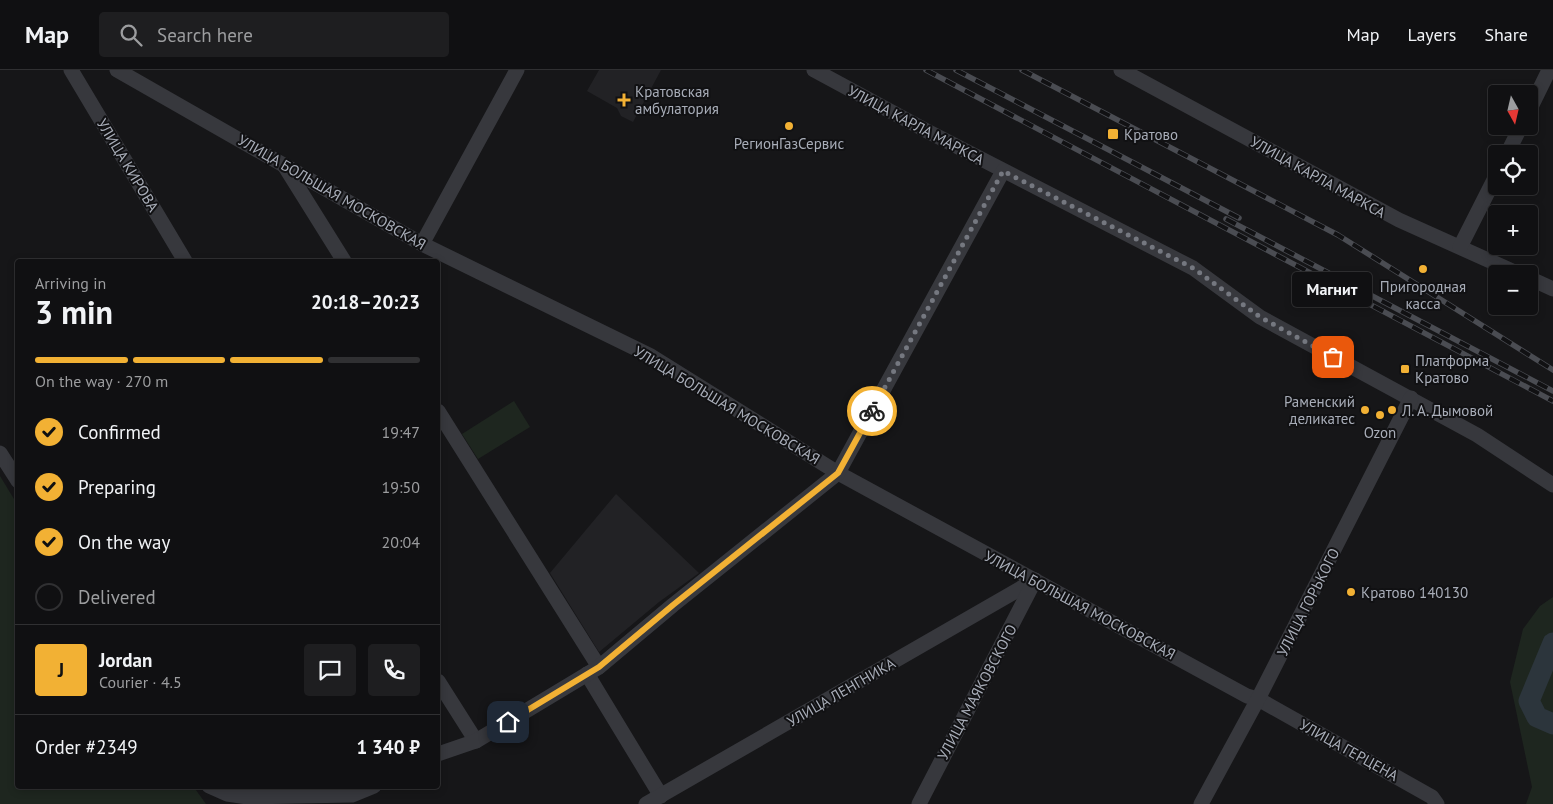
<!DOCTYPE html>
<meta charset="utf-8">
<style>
body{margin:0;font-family:"PT Sans",sans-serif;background:#1e1e20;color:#f1f3f6;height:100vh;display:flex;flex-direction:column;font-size:19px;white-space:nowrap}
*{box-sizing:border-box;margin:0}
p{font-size:16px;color:#9c9d9f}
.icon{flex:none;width:28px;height:28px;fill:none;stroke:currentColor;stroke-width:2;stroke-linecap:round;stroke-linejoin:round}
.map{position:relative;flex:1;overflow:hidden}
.side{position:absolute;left:15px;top:189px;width:425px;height:530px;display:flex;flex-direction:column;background:#101012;border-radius:5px;box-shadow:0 2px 8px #0003,0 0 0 1px #303032}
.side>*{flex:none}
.needle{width:32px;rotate:172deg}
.tools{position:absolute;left:1488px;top:15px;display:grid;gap:10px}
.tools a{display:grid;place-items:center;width:50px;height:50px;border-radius:5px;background:#101012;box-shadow:0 2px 8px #0003,0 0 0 1px #303032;font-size:25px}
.pin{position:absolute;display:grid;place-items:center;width:42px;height:42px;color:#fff;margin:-21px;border-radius:10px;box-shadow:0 2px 8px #0006}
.courier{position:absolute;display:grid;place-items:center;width:50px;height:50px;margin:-25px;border:4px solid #f2b134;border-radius:50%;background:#fff;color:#222;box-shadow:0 1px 6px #0007}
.bubble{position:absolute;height:35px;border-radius:5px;background:#101012;box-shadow:0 2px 8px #0003,0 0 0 1px #303032;font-size:16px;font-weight:600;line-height:35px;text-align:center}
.head em{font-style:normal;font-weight:600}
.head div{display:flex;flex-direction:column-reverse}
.head{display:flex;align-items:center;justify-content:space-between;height:85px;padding:0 20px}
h1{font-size:32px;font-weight:600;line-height:38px}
.bar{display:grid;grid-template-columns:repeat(4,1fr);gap:8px 5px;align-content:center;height:60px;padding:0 20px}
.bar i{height:6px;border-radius:4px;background:#303032}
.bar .active{background:#f2b134}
.bar p{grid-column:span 4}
.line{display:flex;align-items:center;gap:12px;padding:0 20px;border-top:1px solid #303032}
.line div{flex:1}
.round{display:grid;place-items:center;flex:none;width:52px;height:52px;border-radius:5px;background:#1e1e20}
ol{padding:0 20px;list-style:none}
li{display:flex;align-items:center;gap:15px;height:55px}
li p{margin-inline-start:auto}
li .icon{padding:5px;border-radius:50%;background:#f2b134;color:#111;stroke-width:4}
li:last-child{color:#9c9d9f}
li i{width:28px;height:28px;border:2px solid #303032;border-radius:50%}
header{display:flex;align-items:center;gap:30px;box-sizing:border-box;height:70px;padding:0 25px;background:#101012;border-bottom:1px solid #303032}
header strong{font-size:24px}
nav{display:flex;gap:28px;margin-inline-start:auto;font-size:18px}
.search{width:350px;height:45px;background:#1e1e20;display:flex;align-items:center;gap:12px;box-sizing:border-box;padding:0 18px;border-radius:5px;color:#9c9d9f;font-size:19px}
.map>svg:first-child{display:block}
.built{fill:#222225}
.green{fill:#1e261f}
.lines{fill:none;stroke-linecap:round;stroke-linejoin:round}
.river{stroke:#2c353c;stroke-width:21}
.minor{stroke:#37383d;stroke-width:15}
.rail-casing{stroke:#4a4c52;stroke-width:5.5}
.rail{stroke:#111113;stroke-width:4;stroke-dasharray:11;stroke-linecap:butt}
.done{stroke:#757880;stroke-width:5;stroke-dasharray:0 9}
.route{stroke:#f2b134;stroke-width:6}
.poi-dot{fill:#f2b134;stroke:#111113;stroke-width:2}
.labels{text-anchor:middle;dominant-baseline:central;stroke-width:4;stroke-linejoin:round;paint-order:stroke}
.poi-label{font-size:15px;fill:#a8adb8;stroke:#111113;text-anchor:start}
.street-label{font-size:15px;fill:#a8adb8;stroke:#111113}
</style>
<header>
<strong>Map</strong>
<div class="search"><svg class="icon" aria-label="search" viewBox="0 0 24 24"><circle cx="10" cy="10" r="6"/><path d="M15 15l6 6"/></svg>Search here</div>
<nav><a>Map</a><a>Layers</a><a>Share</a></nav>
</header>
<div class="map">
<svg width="1553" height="734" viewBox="0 0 1553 734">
<rect width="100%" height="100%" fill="#161618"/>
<g class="built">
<polygon points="599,0 661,0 633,52 621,46 617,38 587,21"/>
<polygon points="616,424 699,503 659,532 599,582 550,503"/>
</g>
<g class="green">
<polygon points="514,331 530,357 478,389 462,364"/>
<polygon points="0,406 17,434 18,716 193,716 206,734 0,734"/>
<polygon points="1553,527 1553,734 1526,734 1532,717 1510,612 1523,559 1540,536"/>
</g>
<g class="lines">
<polyline class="river" points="1553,573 1529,631 1537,647 1553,654"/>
<g class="minor">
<polyline points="71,0 185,191"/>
<polyline points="117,0 422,174 651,286 838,403 1247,626 1258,629 1432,727 1437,734"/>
<polyline points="814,0 927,61 1193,198 1260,247 1477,365 1553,415"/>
<polyline points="1121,0 1399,150 1519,204"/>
<polyline points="1529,41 1549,0"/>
<polyline points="1507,84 1521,56"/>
<polyline points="284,95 344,191"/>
<polyline points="422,174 517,0"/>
<polyline points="1460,177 1496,106"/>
<polyline points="1529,208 1553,219"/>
<polyline points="438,341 599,597"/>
<polyline points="0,383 18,411"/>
<polyline points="587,604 661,726"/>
<polyline points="438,611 476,671"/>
<polyline points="438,684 476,671 599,597 673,535 838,403 1003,101"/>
<polyline points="209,716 227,724 247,727 352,725 374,716"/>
<polyline points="646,734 1035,510"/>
<polyline points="919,734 1035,510"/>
<polyline points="1201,734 1258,629 1411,328"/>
</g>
<g class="rail-casing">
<g id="rail">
<polyline points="926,0 1553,331"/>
<polyline points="956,0 1239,148"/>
<polyline points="1022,0 1338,165 1553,300"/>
<polyline points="1226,149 1553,321"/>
</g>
</g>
<use href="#rail" class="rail"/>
</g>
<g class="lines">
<polyline class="done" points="872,341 1003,101 1193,198 1260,247 1333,287"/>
<polyline class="route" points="508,652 599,597 673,535 838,403 872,341"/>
</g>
<g class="poi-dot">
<path d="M621.5 22.5h5v5h5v5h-5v5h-5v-5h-5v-5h5z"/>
<circle cx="789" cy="56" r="5"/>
<rect x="1107" y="58" width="12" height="12" rx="2.5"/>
<circle cx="1423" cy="199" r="5"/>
<rect x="1400" y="294" width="10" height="10" rx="2.5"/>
<circle cx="1365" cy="340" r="5"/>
<circle cx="1392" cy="340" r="5"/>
<circle cx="1380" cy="345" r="5"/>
<circle cx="1351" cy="522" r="5"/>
</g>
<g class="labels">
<g class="poi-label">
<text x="635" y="21">Кратовская<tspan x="635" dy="17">амбулатория</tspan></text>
<text x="1124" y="64">Кратово</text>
<text x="789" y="73" text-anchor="middle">РегионГазСервис</text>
<text x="1423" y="216" text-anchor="middle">Пригородная<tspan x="1423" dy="17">касса</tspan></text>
<text x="1415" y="290">Платформа<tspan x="1415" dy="17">Кратово</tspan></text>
<text x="1355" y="331" text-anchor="end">Раменский<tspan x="1355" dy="17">деликатес</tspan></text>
<text x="1402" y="340">Л. А. Дымовой</text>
<text x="1380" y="362" text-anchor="middle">Ozon</text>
<text x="1361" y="522">Кратово 140130</text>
</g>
<g class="street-label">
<text transform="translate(916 55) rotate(28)">УЛИЦА КАРЛА МАРКСА</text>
<text transform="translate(128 95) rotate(59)">УЛИЦА КИРОВА</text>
<text transform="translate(1318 107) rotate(29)">УЛИЦА КАРЛА МАРКСА</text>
<text transform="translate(332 122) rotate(30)">УЛИЦА БОЛЬШАЯ МОСКОВСКАЯ</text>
<text transform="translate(727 335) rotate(31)">УЛИЦА БОЛЬШАЯ МОСКОВСКАЯ</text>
<text transform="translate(1308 532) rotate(-63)">УЛИЦА ГОРЬКОГО</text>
<text transform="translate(1080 535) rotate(28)">УЛИЦА БОЛЬШАЯ МОСКОВСКАЯ</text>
<text transform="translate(841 622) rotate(-30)">УЛИЦА ЛЕНГНИКА</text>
<text transform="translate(977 622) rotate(-62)">УЛИЦА МАЯКОВСКОГО</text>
<text transform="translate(1349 680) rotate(29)">УЛИЦА ГЕРЦЕНА</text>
</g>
</g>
</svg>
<div class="tools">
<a><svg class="needle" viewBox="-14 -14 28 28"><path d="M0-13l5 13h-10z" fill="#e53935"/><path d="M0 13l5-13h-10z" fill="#9c9d9f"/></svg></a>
<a><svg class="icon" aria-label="locate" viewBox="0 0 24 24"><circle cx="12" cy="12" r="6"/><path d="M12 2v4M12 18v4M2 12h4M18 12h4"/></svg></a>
<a>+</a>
<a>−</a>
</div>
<div class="pin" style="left:1333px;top:287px;background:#ea580c"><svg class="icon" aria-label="bag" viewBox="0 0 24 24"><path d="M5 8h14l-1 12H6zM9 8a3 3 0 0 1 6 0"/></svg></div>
<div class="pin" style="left:508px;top:652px;background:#1f2937"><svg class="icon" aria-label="home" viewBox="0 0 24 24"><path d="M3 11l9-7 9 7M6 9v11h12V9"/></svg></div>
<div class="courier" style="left:872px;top:341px"><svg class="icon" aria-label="bike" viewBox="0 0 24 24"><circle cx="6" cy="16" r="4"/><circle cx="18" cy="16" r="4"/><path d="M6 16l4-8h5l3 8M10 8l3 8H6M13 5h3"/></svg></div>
<div class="bubble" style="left:1292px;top:202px;width:80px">Магнит</div>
<section class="side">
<div class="head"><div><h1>3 min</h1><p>Arriving in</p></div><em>20:18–20:23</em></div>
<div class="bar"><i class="active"></i><i class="active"></i><i class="active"></i><i></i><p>On the way · 270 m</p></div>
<ol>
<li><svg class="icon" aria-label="check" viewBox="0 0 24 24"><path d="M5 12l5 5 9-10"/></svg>Confirmed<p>19:47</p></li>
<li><svg class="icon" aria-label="check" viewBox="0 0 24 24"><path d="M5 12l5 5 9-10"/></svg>Preparing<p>19:50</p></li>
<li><svg class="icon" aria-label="check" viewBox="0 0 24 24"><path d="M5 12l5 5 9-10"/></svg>On the way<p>20:04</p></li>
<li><i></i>Delivered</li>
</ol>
<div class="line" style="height:90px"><b class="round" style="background:#f2b134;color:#111">J</b><div><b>Jordan</b><p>Courier · 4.5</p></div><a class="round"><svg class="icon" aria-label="chat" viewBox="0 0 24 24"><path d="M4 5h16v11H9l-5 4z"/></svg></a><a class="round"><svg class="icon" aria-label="phone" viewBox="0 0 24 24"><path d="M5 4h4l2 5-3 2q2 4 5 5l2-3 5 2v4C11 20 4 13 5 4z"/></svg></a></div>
<div class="line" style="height:65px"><div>Order #2349</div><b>1 340 ₽</b></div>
</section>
</div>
